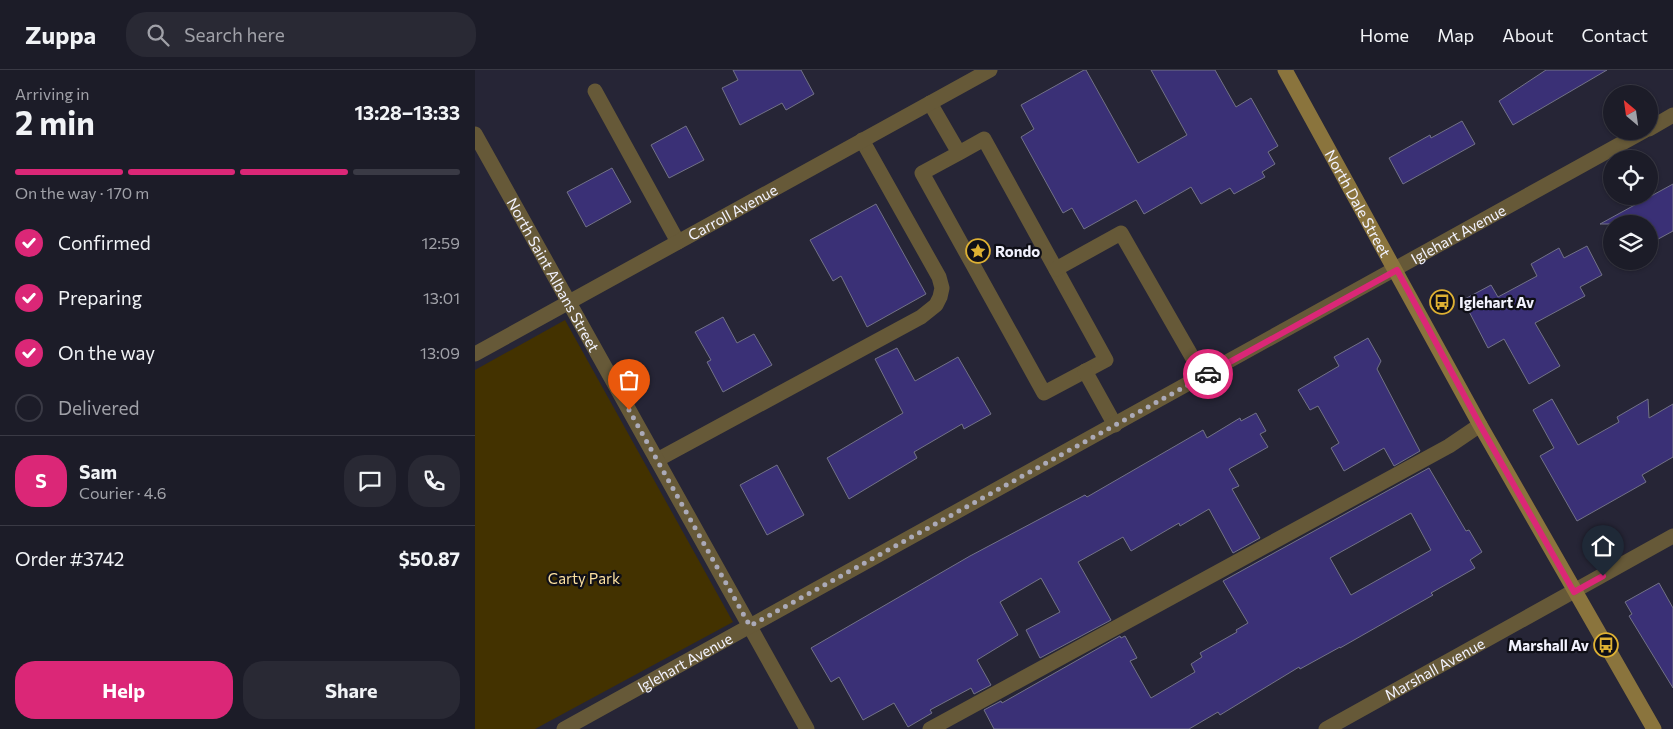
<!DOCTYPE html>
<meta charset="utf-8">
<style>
body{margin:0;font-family:Commissioner,sans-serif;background:#292934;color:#f1f3f6;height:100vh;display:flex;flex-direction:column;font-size:19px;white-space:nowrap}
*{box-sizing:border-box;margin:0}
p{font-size:16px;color:#a0a1a8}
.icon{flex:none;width:28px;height:28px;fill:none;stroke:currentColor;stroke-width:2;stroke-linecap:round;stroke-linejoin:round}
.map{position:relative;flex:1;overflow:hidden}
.details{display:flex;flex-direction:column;background:#1c1c28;width:475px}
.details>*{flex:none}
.needle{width:32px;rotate:331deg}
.tools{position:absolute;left:1128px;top:15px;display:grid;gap:10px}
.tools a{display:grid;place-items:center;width:55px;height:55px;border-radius:50%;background:#1c1c28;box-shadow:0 1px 4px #0004,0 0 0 1px #3a3a45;font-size:25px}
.pin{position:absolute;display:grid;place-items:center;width:42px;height:42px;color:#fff;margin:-51px -21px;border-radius:50% 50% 50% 0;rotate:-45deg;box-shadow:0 0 5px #0007}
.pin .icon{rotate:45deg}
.courier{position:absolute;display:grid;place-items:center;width:50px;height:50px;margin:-25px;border:4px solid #db2777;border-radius:50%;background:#fff;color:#222;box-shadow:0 1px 6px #0007}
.summary em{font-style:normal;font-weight:700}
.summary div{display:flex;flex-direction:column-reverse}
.summary{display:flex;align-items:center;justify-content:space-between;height:85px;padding:0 15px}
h1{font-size:32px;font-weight:700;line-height:38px}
.bar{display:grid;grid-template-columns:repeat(4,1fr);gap:8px 5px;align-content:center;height:60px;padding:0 15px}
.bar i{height:6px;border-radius:4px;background:#3a3a45}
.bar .active{background:#db2777}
.bar p{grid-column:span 4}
.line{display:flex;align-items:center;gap:12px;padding:0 15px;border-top:1px solid #3a3a45}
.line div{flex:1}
.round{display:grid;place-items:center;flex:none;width:52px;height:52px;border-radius:20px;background:#292934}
ol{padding:0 15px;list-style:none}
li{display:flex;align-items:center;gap:15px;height:55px}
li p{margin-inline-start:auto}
li .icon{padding:5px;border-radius:50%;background:#db2777;color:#fff;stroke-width:4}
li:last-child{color:#a0a1a8}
li i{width:28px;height:28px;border:2px solid #3a3a45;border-radius:50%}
.button{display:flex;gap:10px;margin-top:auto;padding:10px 15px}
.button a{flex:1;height:58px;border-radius:20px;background:#db2777;color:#fff;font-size:20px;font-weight:700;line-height:58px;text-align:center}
.button a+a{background:#292934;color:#f1f3f6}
header{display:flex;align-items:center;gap:30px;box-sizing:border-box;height:70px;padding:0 25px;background:#1c1c28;border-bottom:1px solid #3a3a45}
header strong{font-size:24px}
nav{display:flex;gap:28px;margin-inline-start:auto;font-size:18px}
.search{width:350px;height:45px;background:#292934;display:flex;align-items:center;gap:12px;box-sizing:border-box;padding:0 18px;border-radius:20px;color:#a0a1a8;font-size:19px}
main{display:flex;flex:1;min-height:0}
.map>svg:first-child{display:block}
.green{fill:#433200}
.building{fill:#3a3076;stroke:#727287;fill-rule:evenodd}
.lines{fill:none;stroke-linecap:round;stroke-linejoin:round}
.service{stroke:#665938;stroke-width:15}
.minor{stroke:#665938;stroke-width:15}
.tertiary{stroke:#665938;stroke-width:15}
.secondary{stroke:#8a743d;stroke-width:15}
.done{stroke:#abaab8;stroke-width:5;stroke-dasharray:0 9}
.route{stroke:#db2777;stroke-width:6}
.labels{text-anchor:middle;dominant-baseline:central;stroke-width:4.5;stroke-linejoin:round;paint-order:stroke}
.street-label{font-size:15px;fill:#f2f2fe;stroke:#0f0f17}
.poi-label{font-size:15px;font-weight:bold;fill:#f2f2fe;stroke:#0f0f17;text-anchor:start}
.park-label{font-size:15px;fill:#fce0a0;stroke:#0f0f17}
</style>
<header>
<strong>Zuppa</strong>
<div class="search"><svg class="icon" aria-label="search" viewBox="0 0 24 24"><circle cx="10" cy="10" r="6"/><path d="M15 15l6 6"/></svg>Search here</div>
<nav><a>Home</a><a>Map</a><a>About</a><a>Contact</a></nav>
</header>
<main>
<section class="details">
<div class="summary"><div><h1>2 min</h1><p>Arriving in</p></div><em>13:28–13:33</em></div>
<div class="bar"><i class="active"></i><i class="active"></i><i class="active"></i><i></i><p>On the way · 170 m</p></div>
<ol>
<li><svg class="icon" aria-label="check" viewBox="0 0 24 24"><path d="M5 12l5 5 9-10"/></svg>Confirmed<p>12:59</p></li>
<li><svg class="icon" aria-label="check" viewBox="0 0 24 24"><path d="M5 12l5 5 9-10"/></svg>Preparing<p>13:01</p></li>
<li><svg class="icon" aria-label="check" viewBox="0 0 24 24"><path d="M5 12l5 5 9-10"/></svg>On the way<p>13:09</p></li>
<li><i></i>Delivered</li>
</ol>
<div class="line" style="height:90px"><b class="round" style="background:#db2777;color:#fff">S</b><div><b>Sam</b><p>Courier · 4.6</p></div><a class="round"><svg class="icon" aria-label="chat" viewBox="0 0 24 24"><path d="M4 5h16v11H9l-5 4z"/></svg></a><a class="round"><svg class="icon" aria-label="phone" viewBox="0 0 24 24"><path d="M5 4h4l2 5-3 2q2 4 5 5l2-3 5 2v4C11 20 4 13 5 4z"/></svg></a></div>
<div class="line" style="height:65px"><div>Order #3742</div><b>$50.87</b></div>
<div class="button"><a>Help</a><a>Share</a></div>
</section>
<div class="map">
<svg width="1198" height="659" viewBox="0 0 1198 659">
<rect width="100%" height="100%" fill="#262536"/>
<polygon class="green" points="90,250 258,552 60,659 0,659 0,300"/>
<g class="building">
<polygon points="258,0 326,0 339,24 311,40 307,33 265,55 247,18 263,10"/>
<polygon points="609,0 611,0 663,93 712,65 676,0 740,0 761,37 776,28 803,76 793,82 800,94 787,102 790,107 759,124 755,118 726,134 716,117 669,144 661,130 609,159 597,138 588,143 546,67 559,59 546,35"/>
<polygon points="1071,0 1132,0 1038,55 1024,31"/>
<polygon points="987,51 1000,74 928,114 914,88 955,65 956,68"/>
<polygon points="211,56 229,90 194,108 176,75"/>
<polygon points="137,98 156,132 111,157 92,122"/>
<polygon points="1198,114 1198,161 1174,174 1174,154 1125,154"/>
<polygon points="401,134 451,224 392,257 366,206 358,211 335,170"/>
<polygon points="1112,176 1127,205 1105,217 1110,226 1060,253 1085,296 1054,314 1029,269 1013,278 988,230 1016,215 1023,227 1062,206 1056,194 1084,178 1089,188"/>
<polygon points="248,247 262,273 279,264 297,295 248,322 232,292 236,290 220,262"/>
<polygon points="893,268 906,291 902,299 945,381 919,396 909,378 869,401 856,378 864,373 843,336 835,340 823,320 864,296 859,287"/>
<polygon points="422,278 440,311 483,287 516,344 489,359 487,354 439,382 442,388 374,429 352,388 428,343 400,289"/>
<polygon points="1077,329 1103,375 1144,352 1142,347 1173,329 1174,348 1198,334 1198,387 1167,405 1171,412 1102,451 1065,386 1079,378 1058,340"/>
<polygon points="781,343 791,361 785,364 793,377 754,399 764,416 757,419 785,468 758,483 734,439 705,456 704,453 656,481 648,467 603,492 636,550 565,588 551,560 585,542 566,508 525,532 543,565 502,590 516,615 499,624 496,618 455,640 457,643 433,657 419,633 388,650 364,607 356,612 336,578 495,486 610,425 612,427 728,360 732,368 765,348 766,351"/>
<polygon points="302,395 329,445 292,465 265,415"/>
<path d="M954,398l37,63 3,-1 13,22 -12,8 5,8 -44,25 2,2 -93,53v-1l-40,22 -1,-2 -79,48 -2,-3 -29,17h-195l-10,-19 17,-9 1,2 118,-67 1,2 4,-2 12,22 -7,3 21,37 44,-26 -4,-8 11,-7 -2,-4 37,-21 -1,-2 12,-7 -25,-42zM936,443l20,37 -80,45 -21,-37z"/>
<polygon points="1184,513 1198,538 1198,618 1154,546 1157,544 1150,532"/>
</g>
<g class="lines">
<g class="service">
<polyline points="120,21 203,172"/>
<polyline points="455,33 484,83 509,69 631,290 569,323 447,103 484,83"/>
<polyline points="581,199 646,163 728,306"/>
<polyline points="610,301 640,355"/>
<polyline points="182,390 446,247 461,235 465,227 467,218 464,207 387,70"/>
<polyline points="455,659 974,376 1005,355"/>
</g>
<g class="minor">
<polyline points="1174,59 1198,45"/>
<path id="s1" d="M0,64l332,595"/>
<path id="s2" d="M0,284l515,-284"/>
<path id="s3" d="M89,659l1080,-598"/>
</g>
<path class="tertiary" id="s4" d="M851,659l347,-193"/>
<path class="secondary" id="s5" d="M810,0l195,355 174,304"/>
</g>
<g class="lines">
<polyline class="done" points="154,340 275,556 733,304"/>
<polyline class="route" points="733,304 922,200 1005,355 1099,522 1128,506"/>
</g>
<defs>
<g id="sight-ring" transform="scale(1.25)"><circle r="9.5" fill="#0f0f17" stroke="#deb133" stroke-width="1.5"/><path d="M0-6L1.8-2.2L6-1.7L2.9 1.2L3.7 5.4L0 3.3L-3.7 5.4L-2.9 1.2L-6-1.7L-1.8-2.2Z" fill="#deb133"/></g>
<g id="bus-ring" transform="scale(1.25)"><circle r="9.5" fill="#0f0f17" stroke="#deb133" stroke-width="1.5"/><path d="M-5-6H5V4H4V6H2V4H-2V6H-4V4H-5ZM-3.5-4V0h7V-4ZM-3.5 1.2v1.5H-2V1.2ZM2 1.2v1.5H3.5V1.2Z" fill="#deb133"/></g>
</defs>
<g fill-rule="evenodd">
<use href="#sight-ring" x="503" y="181"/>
<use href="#bus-ring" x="967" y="232"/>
<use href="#bus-ring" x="1131" y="575"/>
</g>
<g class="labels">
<g class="street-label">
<text stroke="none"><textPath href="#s5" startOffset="152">North Dale Street</textPath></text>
<text stroke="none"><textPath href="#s2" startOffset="294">Carroll Avenue</textPath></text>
<text stroke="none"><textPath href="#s3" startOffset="1022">Iglehart Avenue</textPath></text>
<text stroke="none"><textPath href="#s1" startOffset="161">North Saint Albans Street</textPath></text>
<text stroke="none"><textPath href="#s3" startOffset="138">Iglehart Avenue</textPath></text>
<text stroke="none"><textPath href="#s4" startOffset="124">Marshall Avenue</textPath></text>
</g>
<g class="poi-label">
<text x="520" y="181">Rondo</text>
<text x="984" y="232">Iglehart Av</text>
<text x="1114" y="575" text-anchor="end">Marshall Av</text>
</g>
<g class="park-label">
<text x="109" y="508">Carty Park</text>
</g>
</g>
</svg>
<div class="tools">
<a><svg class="needle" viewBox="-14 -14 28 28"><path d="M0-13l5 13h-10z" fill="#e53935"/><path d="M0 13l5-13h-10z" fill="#a0a1a8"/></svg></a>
<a><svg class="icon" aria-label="locate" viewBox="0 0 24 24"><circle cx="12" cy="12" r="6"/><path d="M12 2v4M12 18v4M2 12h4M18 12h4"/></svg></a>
<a><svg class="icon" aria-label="layers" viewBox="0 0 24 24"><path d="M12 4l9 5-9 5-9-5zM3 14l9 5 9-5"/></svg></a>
</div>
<div class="pin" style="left:154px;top:340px;background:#ea580c"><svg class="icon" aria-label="bag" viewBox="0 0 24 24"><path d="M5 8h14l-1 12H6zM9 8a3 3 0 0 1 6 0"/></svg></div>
<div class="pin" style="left:1128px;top:506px;background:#1f2937"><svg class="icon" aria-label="home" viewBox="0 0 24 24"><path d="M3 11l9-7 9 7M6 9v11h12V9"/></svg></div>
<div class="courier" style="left:733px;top:304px"><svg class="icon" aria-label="car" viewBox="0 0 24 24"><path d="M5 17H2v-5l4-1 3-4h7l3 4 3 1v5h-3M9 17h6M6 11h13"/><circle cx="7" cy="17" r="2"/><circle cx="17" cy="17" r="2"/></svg></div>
</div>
</main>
